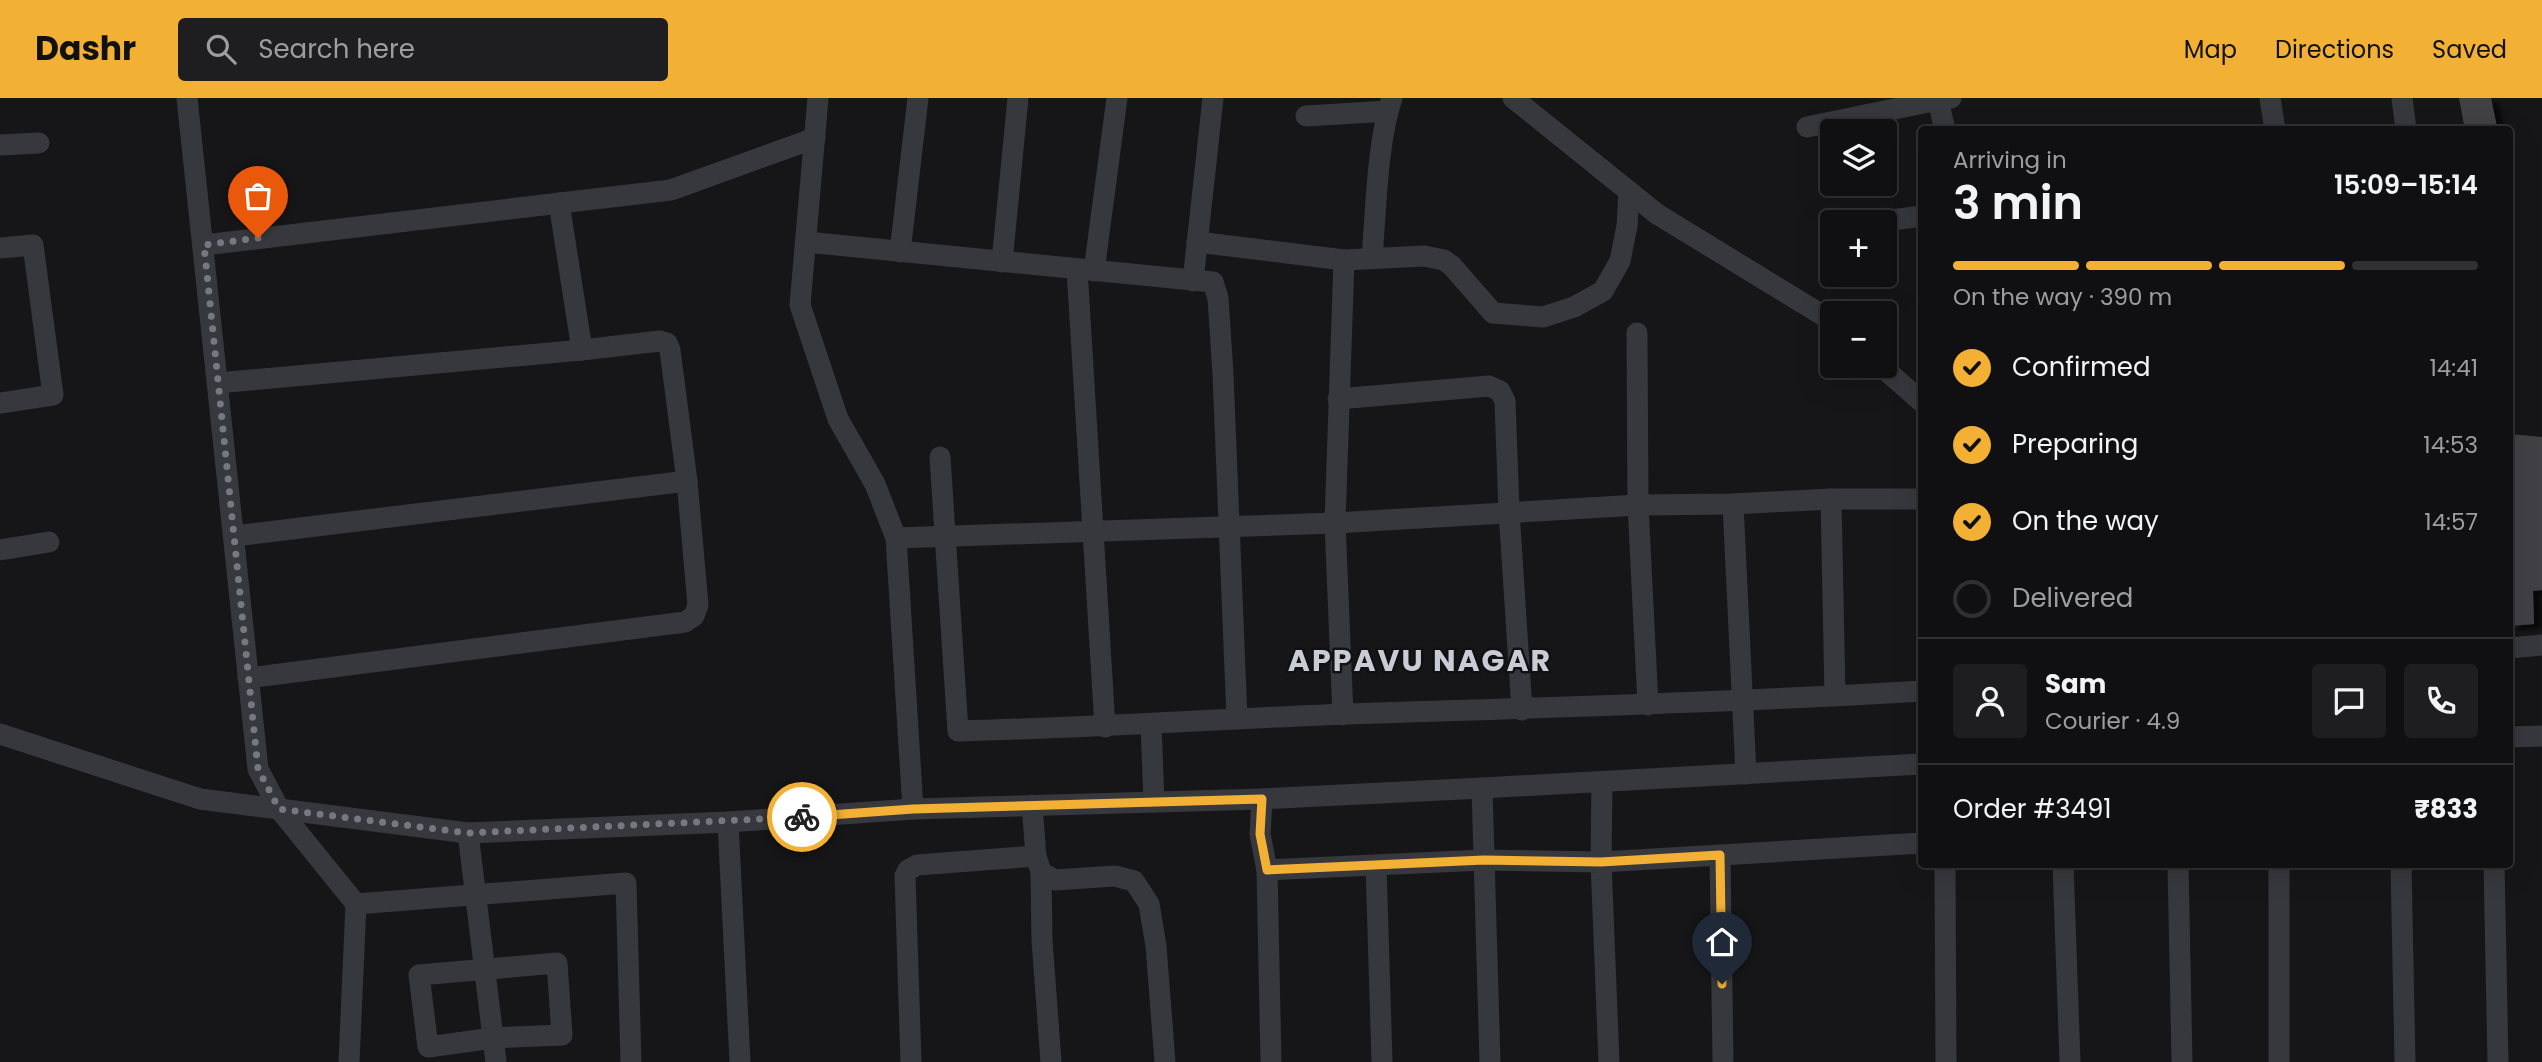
<!DOCTYPE html>
<meta charset="utf-8">
<style>
body{margin:0;font-family:Poppins,sans-serif;background:#1e1e20;color:#f1f3f6;height:100vh;display:flex;flex-direction:column;font-size:26px;white-space:nowrap}
*{box-sizing:border-box;margin:0}
p{font-size:23px;color:#9c9d9f}
.icon{flex:none;width:38px;height:38px;fill:none;stroke:currentColor;stroke-width:2;stroke-linecap:round;stroke-linejoin:round}
.map{position:relative;flex:1;overflow:hidden}
.drawer{position:absolute;left:1918px;top:28px;width:595px;height:742px;display:flex;flex-direction:column;background:#101012;border-radius:7px;box-shadow:0 7px 28px #0002,0 0 0 2px #303032}
.drawer>*{flex:none}
.tools{position:absolute;left:1820px;top:21px;display:grid;gap:14px}
.tools a{display:grid;place-items:center;width:77px;height:77px;border-radius:7px;background:#101012;box-shadow:0 7px 28px #0002,0 0 0 2px #303032;font-size:35px}
.pin{position:absolute;display:grid;place-items:center;width:60px;height:60px;color:#fff;margin:-72px -30px;border-radius:50% 50% 50% 0;rotate:-45deg;box-shadow:0 0 7px #0007}
.pin .icon{rotate:45deg}
.courier{position:absolute;display:grid;place-items:center;width:70px;height:70px;margin:-35px;border:5px solid #f2b134;border-radius:50%;background:#fff;color:#222;box-shadow:0 2px 9px #0007}
.headline em{font-style:normal;font-weight:600}
.headline div{display:flex;flex-direction:column-reverse}
.headline{display:flex;align-items:center;justify-content:space-between;height:119px;padding:0 35px}
h1{font-size:46px;font-weight:600;line-height:52px}
.bar{display:grid;grid-template-columns:repeat(4,1fr);gap:10px 7px;align-content:center;height:84px;padding:0 35px}
.bar i{height:9px;border-radius:5px;background:#303032}
.bar .on{background:#f2b134}
.bar p{grid-column:span 4}
.line{display:flex;align-items:center;gap:18px;padding:0 35px;border-top:2px solid #303032}
.line div{flex:1}
.round{display:grid;place-items:center;flex:none;width:74px;height:74px;border-radius:7px;background:#1e1e20}
ol{padding:0 35px;list-style:none}
li{display:flex;align-items:center;gap:21px;height:77px}
li p{margin-inline-start:auto}
li .icon{padding:7px;border-radius:50%;background:#f2b134;color:#111;stroke-width:4}
li:last-child{color:#9c9d9f}
li i{width:38px;height:38px;border:4px solid #303032;border-radius:50%}
header{display:flex;align-items:center;gap:42px;box-sizing:border-box;height:98px;padding:0 35px;background:#f2b134;color:#111}
header strong{font-size:33px}
nav{display:flex;gap:38px;margin-inline-start:auto;font-size:24px}
.search{width:490px;height:63px;background:#1e1e20;display:flex;align-items:center;gap:18px;box-sizing:border-box;padding:0 24px;border-radius:7px;color:#9c9d9f;font-size:26px}
.map>svg:first-child{display:block}
.building{fill:#404145;filter:url(#shadow)}
.lines{fill:none;stroke-linecap:round;stroke-linejoin:round}
.minor{stroke:#37383d;stroke-width:21}
.done{stroke:#757880;stroke-width:7;stroke-dasharray:0 12.6}
.route{stroke:#f2b134;stroke-width:9}
.labels{text-anchor:middle;dominant-baseline:central;stroke-width:5;stroke-linejoin:round;paint-order:stroke}
.district-label{font-size:30px;font-weight:bold;letter-spacing:2px;fill:#c9ccd4;stroke:#111113}
</style>
<header>
<strong>Dashr</strong>
<div class="search"><svg class="icon" aria-label="search" viewBox="0 0 24 24"><circle cx="10" cy="10" r="6"/><path d="M15 15l6 6"/></svg>Search here</div>
<nav><a>Map</a><a>Directions</a><a>Saved</a></nav>
</header>
<div class="map">
<svg width="2542" height="964" viewBox="0 0 2542 964">
<defs>
<filter id="shadow"><feDropShadow dx="8" dy="4.5" stdDeviation="2" flood-color="#0009"/></filter>
</defs>
<rect width="100%" height="100%" fill="#161618"/>
<g class="building">
<polygon points="2459,0 2491,0 2497,29 2465,32"/>
<polygon points="2510,336 2542,339 2542,492 2533,493 2534,526 2510,528"/>
</g>
<g class="lines">
<g class="minor">
<polyline points="187,0 258,671 279,711 468,735 728,724 913,711 1262,701 1482,690 1922,666"/>
<polyline points="818,0 800,207 838,321 875,386 896,440 913,711"/>
<polyline points="1513,0 1657,116 1832,223"/>
<polyline points="2270,0 2275,32"/>
<polyline points="2402,0 2406,32"/>
<polyline points="1306,18 1388,13"/>
<polyline points="1807,29 1938,2"/>
<polyline points="1945,32 1938,2 1951,0"/>
<polyline points="0,47 39,45"/>
<polyline points="559,105 582,252"/>
<polyline points="1876,124 1922,118"/>
<polyline points="806,144 1213,184 1218,200 1223,276 1237,621"/>
<polyline points="1197,144 1344,162 1424,158 1444,162 1452,168 1493,215 1543,219 1574,209 1603,193 1620,163 1627,128 1629,93"/>
<polyline points="204,147 671,92 815,40"/>
<polyline points="0,150 33,147 53,297 0,305"/>
<polyline points="900,154 918,0"/>
<path d="M1372,160c4,-48 5,-115 20,-160"/>
<polyline points="1002,164 1018,0"/>
<polyline points="1077,171 1105,629"/>
<polyline points="1094,173 1117,0"/>
<polyline points="1193,183 1213,0"/>
<polyline points="1637,235 1638,407 1648,607"/>
<polyline points="1881,268 1922,304"/>
<polyline points="218,285 582,252 660,243 667,245 670,252 687,383 698,507 694,518 685,524 248,580"/>
<polyline points="1338,301 1489,288 1500,293 1505,303 1509,413 1522,612"/>
<path d="M940,359l18,274c122,-3 243,-11 365,-16 200,-7 399,-12 599,-24"/>
<polyline points="1831,401 1835,598"/>
<polyline points="1733,406 1746,676"/>
<polyline points="234,438 687,383"/>
<polyline points="896,440 1335,425 1638,407 1733,406 1831,401 1922,401"/>
<polyline points="0,452 49,444"/>
<polyline points="2510,550 2542,547"/>
<polyline points="1343,617 1335,425 1344,162"/>
<polyline points="1151,626 1154,703"/>
<polyline points="0,636 200,701 279,711 356,806 626,785 631,964"/>
<polyline points="2510,639 2542,638"/>
<polyline points="1602,684 1601,764 1922,745"/>
<polyline points="1482,690 1490,964"/>
<polyline points="1262,701 1260,736 1267,772 1484,762 1601,764 1609,964"/>
<polyline points="1032,707 1036,758 1041,774 1055,782 1115,778 1134,783 1149,806 1156,848 1165,964"/>
<polyline points="728,724 740,964"/>
<polyline points="468,735 496,964"/>
<polyline points="1720,757 1723,964"/>
<polyline points="1945,766 1946,964"/>
<polyline points="2063,766 2070,964"/>
<polyline points="2178,766 2182,964"/>
<polyline points="2279,766 2279,964"/>
<polyline points="2401,766 2405,964"/>
<polyline points="2494,766 2498,964"/>
<polyline points="1376,767 1382,964"/>
<polyline points="1267,772 1271,964"/>
<polyline points="1041,774 1042,842 1051,964"/>
<polygon points="557,865 562,937 493,940 428,949 419,877"/>
<polyline points="349,964 356,806"/>
<polyline points="911,964 905,778 908,772 917,767 1036,758"/>
</g>
</g>
<g class="lines">
<polyline class="done" points="258,140 204,147 258,671 279,711 468,735 802,719"/>
<polyline class="route" points="802,719 913,711 1262,701 1260,736 1267,772 1484,762 1601,764 1720,757 1722,886"/>
</g>
<g class="labels">
<g class="district-label">
<text x="1420" y="562">APPAVU NAGAR</text>
</g>
</g>
</svg>
<div class="tools">
<a><svg class="icon" aria-label="layers" viewBox="0 0 24 24"><path d="M12 4l9 5-9 5-9-5zM3 14l9 5 9-5"/></svg></a>
<a>+</a>
<a>−</a>
</div>
<div class="pin" style="left:258px;top:140px;background:#ea580c"><svg class="icon" aria-label="bag" viewBox="0 0 24 24"><path d="M5 8h14l-1 12H6zM9 8a3 3 0 0 1 6 0"/></svg></div>
<div class="pin" style="left:1722px;top:886px;background:#1f2937"><svg class="icon" aria-label="home" viewBox="0 0 24 24"><path d="M3 11l9-7 9 7M6 9v11h12V9"/></svg></div>
<div class="courier" style="left:802px;top:719px"><svg class="icon" aria-label="bike" viewBox="0 0 24 24"><circle cx="6" cy="16" r="4"/><circle cx="18" cy="16" r="4"/><path d="M6 16l4-8h5l3 8M10 8l3 8H6M13 5h3"/></svg></div>
<section class="drawer">
<div class="headline"><div><h1>3 min</h1><p>Arriving in</p></div><em>15:09–15:14</em></div>
<div class="bar"><i class="on"></i><i class="on"></i><i class="on"></i><i></i><p>On the way · 390 m</p></div>
<ol>
<li><svg class="icon" aria-label="check" viewBox="0 0 24 24"><path d="M5 12l5 5 9-10"/></svg>Confirmed<p>14:41</p></li>
<li><svg class="icon" aria-label="check" viewBox="0 0 24 24"><path d="M5 12l5 5 9-10"/></svg>Preparing<p>14:53</p></li>
<li><svg class="icon" aria-label="check" viewBox="0 0 24 24"><path d="M5 12l5 5 9-10"/></svg>On the way<p>14:57</p></li>
<li><i></i>Delivered</li>
</ol>
<div class="line" style="height:126px"><a class="round"><svg class="icon" aria-label="person" viewBox="0 0 24 24"><circle cx="12" cy="8" r="4"/><path d="M4 21q1-7 8-7t8 7"/></svg></a><div><b>Sam</b><p>Courier · 4.9</p></div><a class="round"><svg class="icon" aria-label="chat" viewBox="0 0 24 24"><path d="M4 5h16v11H9l-5 4z"/></svg></a><a class="round"><svg class="icon" aria-label="phone" viewBox="0 0 24 24"><path d="M5 4h4l2 5-3 2q2 4 5 5l2-3 5 2v4C11 20 4 13 5 4z"/></svg></a></div>
<div class="line" style="height:91px"><div>Order #3491</div><b>₹833</b></div>
</section>
</div>
